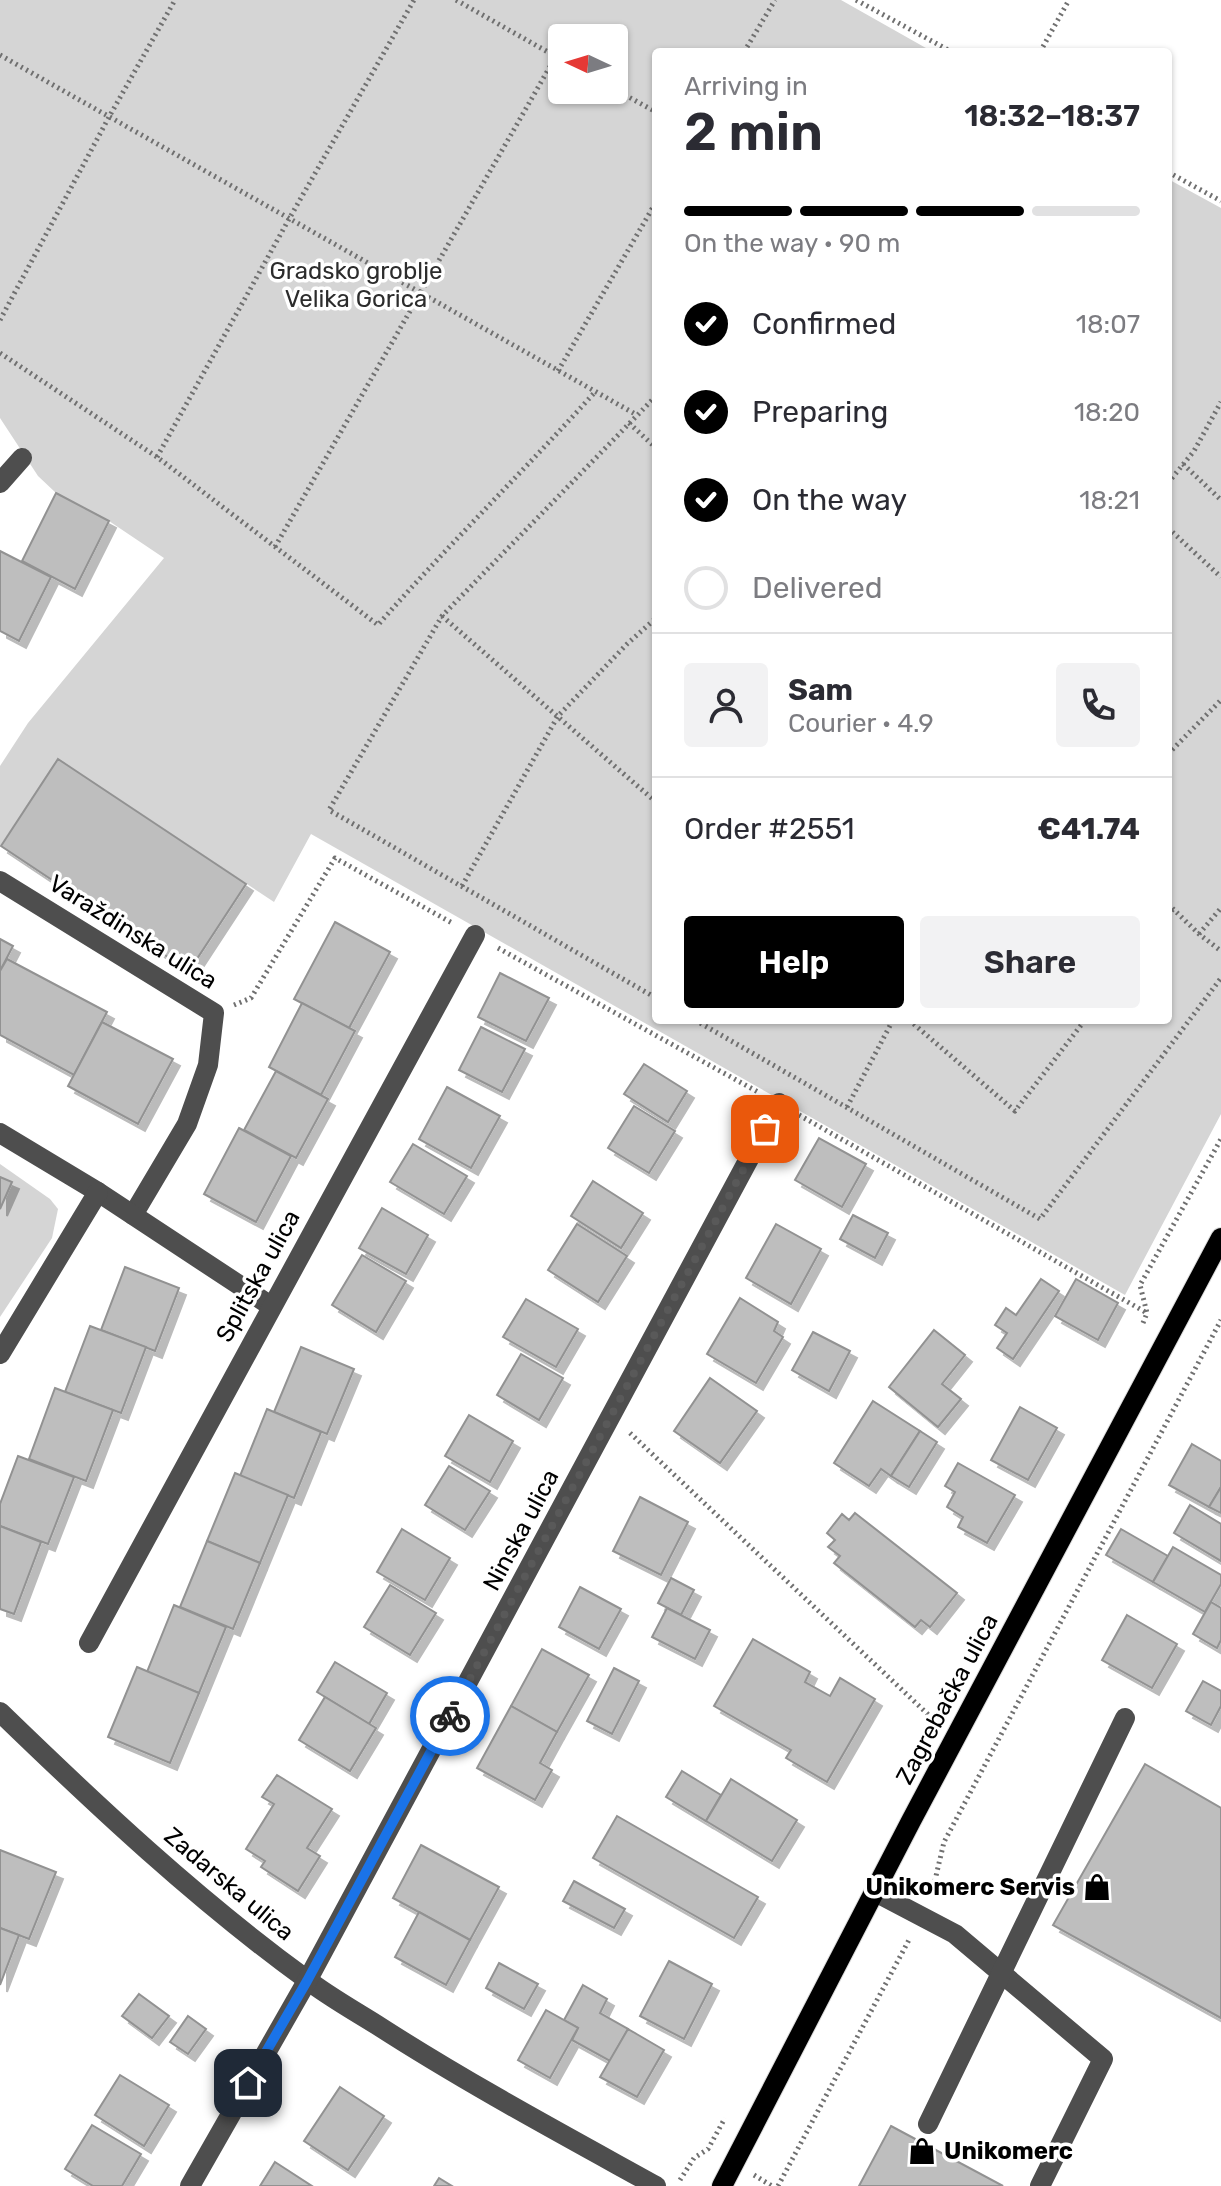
<!DOCTYPE html>
<meta charset="utf-8">
<style>
body{margin:0;font-family:Rubik,sans-serif;background:#f2f2f3;color:#2b2b33;height:100vh;display:flex;flex-direction:column;font-size:30px;white-space:nowrap}
*{box-sizing:border-box;margin:0}
p{font-size:26px;color:#7c7c81}
.icon{flex:none;width:44px;height:44px;fill:none;stroke:currentColor;stroke-width:2;stroke-linecap:round;stroke-linejoin:round}
.map{position:relative;flex:1;overflow:hidden}
.details{position:absolute;left:652px;top:48px;width:520px;height:976px;display:flex;flex-direction:column;background:#fff;border-radius:8px;box-shadow:0 2px 6px #0004}
.details>*{flex:none}
.needle{width:52px;rotate:274deg}
.controls{position:absolute;left:548px;top:24px;display:grid;gap:16px}
.controls a{display:grid;place-items:center;width:80px;height:80px;border-radius:8px;background:#fff;box-shadow:0 2px 6px #0004;font-size:40px}
.pin{position:absolute;display:grid;place-items:center;width:68px;height:68px;color:#fff;margin:-34px;border-radius:16px;box-shadow:0 4px 12px #0006}
.courier{position:absolute;display:grid;place-items:center;width:80px;height:80px;margin:-40px;border:6px solid #1a73e8;border-radius:50%;background:#fff;color:#222;box-shadow:0 2px 10px #0007}
.overview em{font-style:normal;font-weight:600}
.overview div{display:flex;flex-direction:column-reverse}
.overview{display:flex;align-items:center;justify-content:space-between;height:136px;padding:0 32px}
h1{font-size:52px;font-weight:600;line-height:60px}
.bar{display:grid;grid-template-columns:repeat(4,1fr);gap:12px 8px;align-content:center;height:96px;padding:0 32px}
.bar i{height:10px;border-radius:6px;background:#e1e1e2}
.bar .on{background:#000}
.bar p{grid-column:span 4}
.line{display:flex;align-items:center;gap:20px;padding:0 32px;border-top:2px solid #e1e1e2}
.line div{flex:1}
.round{display:grid;place-items:center;flex:none;width:84px;height:84px;border-radius:8px;background:#f2f2f3}
ol{padding:0 32px;list-style:none}
li{display:flex;align-items:center;gap:24px;height:88px}
li p{margin-inline-start:auto}
li .icon{padding:8px;border-radius:50%;background:#000;color:#fff;stroke-width:4}
li:last-child{color:#7c7c81}
li i{width:44px;height:44px;border:4px solid #e1e1e2;border-radius:50%}
.cta{display:flex;gap:16px;margin-top:auto;padding:16px 32px}
.cta a{flex:1;height:92px;border-radius:8px;background:#000;color:#fff;font-size:32px;font-weight:600;line-height:92px;text-align:center}
.cta a+a{background:#f2f2f3;color:#2b2b33}
.map>svg:first-child{display:block}
.green{fill:#d5d5d5;fill-rule:evenodd}
.building{fill:#bebebe;stroke:#929292;stroke-width:2;filter:url(#shadow)}
.lines{fill:none;stroke-linecap:round;stroke-linejoin:round}
.major-casing{stroke:#dbdbdb;stroke-width:22}
.path{stroke:#707070;stroke-width:5;stroke-dasharray:2 4;stroke-linecap:butt}
.minor{stroke:#4e4e4e;stroke-width:20}
.major{stroke:#000;stroke-width:20}
.done{stroke:#595959;stroke-width:8;stroke-dasharray:0 14.4}
.route{stroke:#1a73e8;stroke-width:10}
.labels{text-anchor:middle;dominant-baseline:central;stroke-width:7;stroke-linejoin:round;paint-order:stroke}
.park-label{font-size:24px;fill:#2c2c2c;stroke:#fff}
.street-label{font-size:24px;fill:#000;stroke:#fff}
.poi-label{font-size:24px;font-weight:bold;fill:#000;stroke:#fff;text-anchor:end}
</style>
<div class="map">
<svg width="1221" height="2186" viewBox="0 0 1221 2186">
<defs>
<filter id="shadow"><feDropShadow dx="7" dy="7" stdDeviation="0" flood-color="#0004"/></filter>
</defs>
<rect width="100%" height="100%" fill="#fff"/>
<g class="green">
<path d="M0,0h841l92,52h-277v968h512v-841l53,29v906l-96,181 -814,-461 -37,68 -216,-143 -58,87v-80l28,-43 136,-165 -55,-37 -53,-28 -18,-17 -38,-58zM562,38h52v52h-52z"/>
<polygon points="0,1164 50,1199 58,1209 52,1238 0,1317"/>
</g>
<g class="building">
<polygon points="56,493 109,521 75,589 22,561"/>
<polygon points="0,551 51,577 19,641 0,631"/>
<polygon points="58,759 246,884 189,971 1,846"/>
<polygon points="335,922 390,952 349,1028 294,999"/>
<polygon points="0,939 13,946 0,971"/>
<polygon points="7,959 107,1012 74,1075 0,1035 0,971"/>
<polygon points="500,973 549,998 526,1041 478,1017"/>
<polygon points="302,1003 355,1031 321,1095 269,1067"/>
<polygon points="102,1022 173,1059 138,1124 68,1086"/>
<polygon points="481,1027 525,1049 502,1092 459,1070"/>
<polygon points="644,1064 687,1091 668,1122 624,1094"/>
<polygon points="276,1071 328,1099 296,1158 244,1130"/>
<polygon points="447,1087 500,1116 471,1168 419,1139"/>
<polygon points="634,1106 675,1131 649,1173 608,1148"/>
<polygon points="239,1128 291,1156 256,1222 204,1194"/>
<polygon points="819,1138 866,1164 842,1207 795,1180"/>
<polygon points="413,1144 467,1176 444,1214 390,1182"/>
<polygon points="0,1177 12,1182 0,1209"/>
<polygon points="593,1181 643,1213 621,1248 571,1216"/>
<polygon points="382,1208 428,1235 406,1274 359,1248"/>
<polygon points="853,1215 888,1233 875,1258 840,1239"/>
<polygon points="577,1224 627,1256 598,1302 548,1270"/>
<polygon points="776,1224 821,1249 791,1304 746,1278"/>
<polygon points="362,1255 406,1281 376,1332 332,1305"/>
<polygon points="125,1267 179,1288 155,1351 101,1330"/>
<polygon points="1041,1279 1059,1291 1013,1359 997,1348 1007,1333 995,1325 1006,1308 1016,1315"/>
<polygon points="1076,1279 1118,1303 1098,1340 1055,1316"/>
<polygon points="740,1298 778,1322 774,1331 783,1337 756,1383 707,1354"/>
<polygon points="526,1299 578,1329 556,1367 503,1337"/>
<polygon points="90,1326 146,1347 121,1413 65,1392"/>
<polygon points="934,1330 965,1355 942,1384 961,1399 938,1427 889,1387"/>
<polygon points="813,1332 850,1351 829,1391 792,1370"/>
<polygon points="301,1347 354,1369 327,1434 274,1412"/>
<polygon points="521,1354 563,1378 539,1420 497,1395"/>
<polygon points="710,1378 757,1411 720,1463 674,1431"/>
<polygon points="55,1388 113,1410 86,1481 29,1459"/>
<polygon points="873,1401 920,1431 891,1476 881,1469 869,1486 834,1463"/>
<polygon points="1020,1407 1057,1428 1028,1480 991,1460"/>
<polygon points="267,1409 321,1432 294,1498 240,1476"/>
<polygon points="469,1415 513,1441 490,1482 445,1456"/>
<polygon points="920,1431 937,1442 909,1487 891,1476"/>
<polygon points="1192,1444 1221,1461 1221,1487 1209,1507 1169,1485"/>
<polygon points="18,1456 74,1477 48,1544 0,1526 0,1504"/>
<polygon points="958,1463 1015,1495 987,1543 958,1527 963,1517 947,1507 955,1492 945,1486"/>
<polygon points="449,1466 490,1491 465,1530 425,1505"/>
<polygon points="235,1473 288,1495 260,1563 207,1541"/>
<polygon points="1221,1487 1221,1513 1209,1507"/>
<polygon points="640,1497 688,1522 661,1575 613,1551"/>
<polygon points="1190,1505 1221,1524 1221,1561 1174,1533"/>
<polygon points="855,1513 957,1593 930,1627 921,1620 915,1627 834,1563 840,1556 828,1547 835,1540 827,1533 842,1514 849,1520"/>
<polygon points="0,1526 41,1542 14,1614 0,1609"/>
<polygon points="402,1529 450,1558 425,1600 377,1572"/>
<polygon points="1121,1529 1168,1556 1153,1582 1106,1555"/>
<polygon points="207,1541 260,1563 233,1629 180,1607"/>
<polygon points="1173,1547 1221,1575 1221,1584 1205,1612 1153,1582"/>
<polygon points="671,1578 694,1590 681,1615 658,1603"/>
<polygon points="390,1585 436,1613 410,1655 364,1627"/>
<polygon points="580,1587 621,1609 599,1649 559,1627"/>
<polygon points="1211,1602 1221,1608 1221,1640 1217,1648 1193,1634"/>
<polygon points="174,1605 226,1627 199,1693 147,1672"/>
<polygon points="667,1608 710,1630 695,1659 652,1637"/>
<polygon points="1127,1615 1177,1644 1152,1688 1102,1660"/>
<polygon points="753,1639 810,1672 805,1682 830,1696 840,1678 875,1699 827,1782 786,1758 791,1750 714,1706"/>
<polygon points="542,1649 589,1675 557,1732 511,1706"/>
<polygon points="335,1662 387,1693 369,1724 317,1692"/>
<polygon points="137,1667 199,1693 170,1763 108,1737"/>
<polygon points="614,1668 639,1681 612,1734 587,1721"/>
<polygon points="1203,1681 1221,1691 1221,1706 1211,1725 1186,1711"/>
<polygon points="325,1697 376,1728 350,1771 299,1740"/>
<polygon points="511,1706 557,1732 540,1763 552,1770 535,1800 477,1768"/>
<polygon points="1145,1764 1221,1808 1221,2018 1053,1925"/>
<polygon points="682,1771 721,1795 706,1821 666,1797"/>
<polygon points="277,1775 332,1809 307,1848 320,1856 298,1891 261,1867 265,1861 246,1849 274,1804 262,1797"/>
<polygon points="731,1779 797,1820 772,1861 706,1821"/>
<polygon points="617,1816 758,1897 734,1938 593,1858"/>
<polygon points="421,1845 499,1887 470,1940 393,1898"/>
<polygon points="0,1850 56,1872 29,1939 0,1928"/>
<polygon points="574,1881 625,1909 614,1928 563,1901"/>
<polygon points="419,1912 470,1940 446,1985 395,1957"/>
<polygon points="0,1928 19,1935 0,1985"/>
<polygon points="669,1961 712,1984 684,2039 640,2016"/>
<polygon points="499,1963 538,1984 524,2009 486,1988"/>
<polygon points="583,1985 607,1999 600,2013 628,2029 610,2061 572,2040 578,2028 564,2020"/>
<polygon points="139,1994 169,2016 152,2038 122,2016"/>
<polygon points="546,2010 578,2028 550,2078 518,2060"/>
<polygon points="188,2016 206,2029 188,2054 170,2042"/>
<polygon points="628,2029 664,2050 637,2097 600,2077"/>
<polygon points="120,2075 169,2105 144,2146 95,2115"/>
<polygon points="340,2087 384,2116 348,2170 304,2141"/>
<polygon points="92,2125 141,2154 122,2186 93,2186 65,2169"/>
<polygon points="891,2126 1003,2186 859,2186"/>
<polygon points="275,2162 312,2186 260,2186"/>
<polygon points="439,2178 452,2186 434,2186"/>
</g>
<g class="lines">
<g class="major-casing">
<polyline id="major" points="722,2186 911,1821 1221,1238"/>
</g>
<g class="path">
<polyline points="456,0 562,60"/>
<polyline points="856,0 952,52"/>
<polyline points="744,52 775,0"/>
<polyline points="1040,52 1069,0"/>
<polyline points="0,55 637,415"/>
<polyline points="614,89 656,112"/>
<polyline points="1168,172 1221,201"/>
<polyline points="0,320 109,117 175,0"/>
<path d="M0,353l157,104 221,168c70,-80 146,-154 217,-233"/>
<polyline points="558,371 656,202"/>
<polyline points="656,396 442,616 329,810 656,998"/>
<polyline points="629,423 656,448"/>
<polyline points="157,457 289,219 414,0"/>
<polyline points="1183,464 1221,500"/>
<polyline points="1168,483 1194,451 1221,402"/>
<polyline points="1168,528 1221,577"/>
<polyline points="275,547 556,56"/>
<polyline points="442,616 656,802"/>
<polyline points="1168,754 1221,700"/>
<polyline points="462,886 558,716 627,644 656,618"/>
<polyline points="1168,904 1199,934 1221,951"/>
<polyline points="1168,916 1173,909"/>
<polyline points="1199,934 1221,908"/>
<polyline points="498,948 758,1092"/>
<polyline points="234,1005 251,998 335,858 454,924"/>
<polyline points="695,1020 1040,1219 1221,978"/>
<polyline points="909,1020 1015,1111 1085,1020"/>
<polyline points="847,1107 893,1020"/>
<polyline points="799,1115 1147,1313"/>
<polyline points="1143,1323 1147,1313 1140,1285 1221,1139"/>
<polyline points="630,1433 935,1721"/>
<polyline points="932,1893 944,1842 1221,1320"/>
<polyline points="754,2175 772,2186"/>
<polyline points="680,2180 694,2158 708,2149 725,2118"/>
<polyline points="778,2186 910,1938"/>
</g>
<g class="minor">
<polyline points="0,483 22,458"/>
<polyline points="0,881 214,1013 208,1065 187,1124 133,1215"/>
<polyline points="0,1133 98,1192 271,1306"/>
<polyline points="0,1354 98,1192"/>
<polyline points="89,1643 475,935"/>
<path d="M0,1712c97,94 196,187 306,267 22,17 47,31 71,46 90,58 185,109 279,161"/>
<polyline points="875,1892 955,1934 1103,2059 1040,2186"/>
<polyline points="928,2124 1125,1718"/>
<polyline points="190,2186 307,1981 779,1103"/>
</g>
<use href="#major" class="major"/>
</g>
<g class="lines">
<polyline class="done" points="450,1716 765,1129"/>
<polyline class="route" points="248,2083 307,1981 450,1716"/>
</g>
<defs>
<g id="shop-bare" transform="scale(2.16)"><path d="M-5-2.5h2.3a2.7 3.5 0 0 1 5.4 0H5L5.5 6h-11ZM-1.5-2.5h3a1.5 2.3 0 0 0-3 0Z" fill="#000" stroke="#fff" stroke-width="2.5" paint-order="stroke"/></g>
</defs>
<g fill-rule="evenodd">
<use href="#shop-bare" x="1097" y="1887"/>
<use href="#shop-bare" x="922" y="2151"/>
</g>
<g class="labels">
<g class="park-label">
<text x="356" y="271">Gradsko groblje<tspan x="356" dy="28">Velika Gorica</tspan></text>
</g>
<g class="street-label">
<text transform="translate(133 932) rotate(32)">Varaždinska ulica</text>
<text transform="translate(258 1276) rotate(-61)">Splitska ulica</text>
<text transform="translate(521 1530) rotate(-62)">Ninska ulica</text>
<text transform="translate(947 1699) rotate(-62)">Zagrebačka ulica</text>
<text transform="translate(229 1884) rotate(40)">Zadarska ulica</text>
</g>
<g class="poi-label">
<text x="1075" y="1887">Unikomerc Servis</text>
<text x="944" y="2151" text-anchor="start">Unikomerc</text>
</g>
</g>
</svg>
<div class="controls">
<a><svg class="needle" viewBox="-14 -14 28 28"><path d="M0-13l5 13h-10z" fill="#e53935"/><path d="M0 13l5-13h-10z" fill="#7c7c81"/></svg></a>
</div>
<div class="pin" style="left:765px;top:1129px;background:#ea580c"><svg class="icon" aria-label="bag" viewBox="0 0 24 24"><path d="M5 8h14l-1 12H6zM9 8a3 3 0 0 1 6 0"/></svg></div>
<div class="pin" style="left:248px;top:2083px;background:#1f2937"><svg class="icon" aria-label="home" viewBox="0 0 24 24"><path d="M3 11l9-7 9 7M6 9v11h12V9"/></svg></div>
<div class="courier" style="left:450px;top:1716px"><svg class="icon" aria-label="bike" viewBox="0 0 24 24"><circle cx="6" cy="16" r="4"/><circle cx="18" cy="16" r="4"/><path d="M6 16l4-8h5l3 8M10 8l3 8H6M13 5h3"/></svg></div>
<section class="details">
<div class="overview"><div><h1>2 min</h1><p>Arriving in</p></div><em>18:32–18:37</em></div>
<div class="bar"><i class="on"></i><i class="on"></i><i class="on"></i><i></i><p>On the way · 90 m</p></div>
<ol>
<li><svg class="icon" aria-label="check" viewBox="0 0 24 24"><path d="M5 12l5 5 9-10"/></svg>Confirmed<p>18:07</p></li>
<li><svg class="icon" aria-label="check" viewBox="0 0 24 24"><path d="M5 12l5 5 9-10"/></svg>Preparing<p>18:20</p></li>
<li><svg class="icon" aria-label="check" viewBox="0 0 24 24"><path d="M5 12l5 5 9-10"/></svg>On the way<p>18:21</p></li>
<li><i></i>Delivered</li>
</ol>
<div class="line" style="height:144px"><a class="round"><svg class="icon" aria-label="person" viewBox="0 0 24 24"><circle cx="12" cy="8" r="4"/><path d="M4 21q1-7 8-7t8 7"/></svg></a><div><b>Sam</b><p>Courier · 4.9</p></div><a class="round"><svg class="icon" aria-label="phone" viewBox="0 0 24 24"><path d="M5 4h4l2 5-3 2q2 4 5 5l2-3 5 2v4C11 20 4 13 5 4z"/></svg></a></div>
<div class="line" style="height:104px"><div>Order #2551</div><b>€41.74</b></div>
<div class="cta"><a>Help</a><a>Share</a></div>
</section>
</div>
